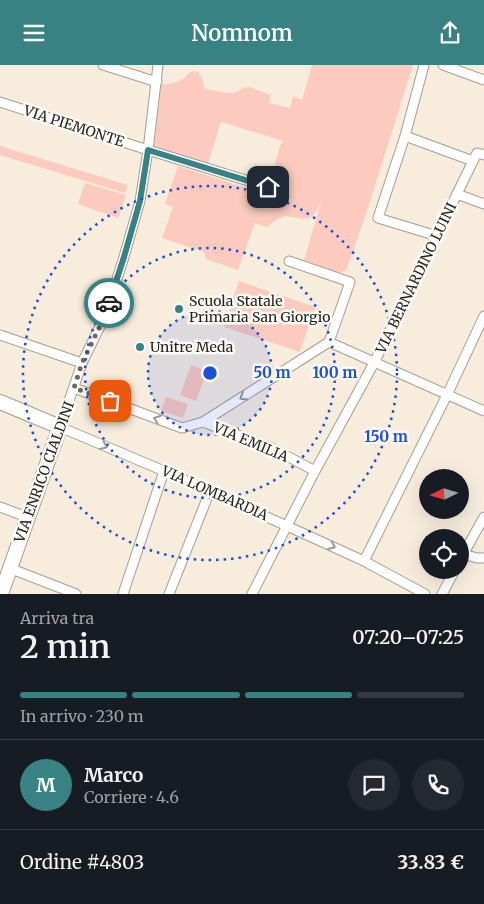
<!DOCTYPE html>
<html lang="it">
<meta charset="utf-8">
<style>
body{margin:0;font-family:Merriweather,serif;background:#242831;color:#f1f3f6;height:100vh;display:flex;flex-direction:column;font-size:19px;white-space:nowrap}
*{box-sizing:border-box;margin:0}
p{font-size:16px;color:#9ea1a6}
.icon{flex:none;width:28px;height:28px;fill:none;stroke:currentColor;stroke-width:2;stroke-linecap:round;stroke-linejoin:round}
.map{position:relative;height:529px;overflow:hidden}
.panel{display:flex;flex-direction:column;background:#171b24;flex:1}
.panel>*{flex:none}
.needle{width:32px;rotate:265deg}
.buttons{position:absolute;left:419px;top:404px;display:grid;gap:10px}
.buttons a{display:grid;place-items:center;width:50px;height:50px;border-radius:50%;background:#171b24;box-shadow:0 5px 20px #0002;font-size:25px}
.pin{position:absolute;display:grid;place-items:center;width:42px;height:42px;color:#fff;margin:-21px;border-radius:10px;box-shadow:0 2px 8px #0006}
.courier{position:absolute;display:grid;place-items:center;width:50px;height:50px;margin:-25px;border:4px solid #398283;border-radius:50%;background:#fff;color:#222;box-shadow:0 1px 6px #0007}
.overview em{font-style:normal;font-weight:600}
.overview div{display:flex;flex-direction:column-reverse}
.overview{display:flex;align-items:center;justify-content:space-between;height:85px;padding:0 20px}
h1{font-size:32px;font-weight:600;line-height:38px}
.bar{display:grid;grid-template-columns:repeat(4,1fr);gap:8px 5px;align-content:center;height:60px;padding:0 20px}
.bar i{height:6px;border-radius:4px;background:#363941}
.bar .current{background:#398283}
.bar p{grid-column:span 4}
.line{display:flex;align-items:center;gap:12px;padding:0 20px;border-top:1px solid #363941}
.line div{flex:1}
.round{display:grid;place-items:center;flex:none;width:52px;height:52px;border-radius:26px;background:#242831}
header{display:flex;justify-content:space-between;align-items:center;height:65px;padding:0 20px;background:#398283;color:#fff;font-size:22px;font-weight:600}
.map>svg:first-child{display:block}
.green{fill:#fccabe}
.lines{fill:none;stroke-linecap:round;stroke-linejoin:round}
.street-casing{stroke:#a79d8d;stroke-width:11}
.secondary-casing{stroke:#a79d8d;stroke-width:16}
.street{stroke:#fff;stroke-width:9}
.secondary{stroke:#fff;stroke-width:14}
.oneway{stroke:#9c9a98}
.done{stroke:#6e675e;stroke-width:5;stroke-dasharray:0 9}
.route{stroke:#398283;stroke-width:6}
.ring{fill:none;stroke:#1d4ed8;stroke-width:2.5;stroke-dasharray:2.5 5}
.poi-dot{fill:#398283;stroke:#fefcf8;stroke-width:2}
.labels{text-anchor:middle;dominant-baseline:central;stroke-width:5;stroke-linejoin:round;paint-order:stroke}
.street-label{font-size:14px;fill:#231f19;stroke:#fefcf8}
.poi-label{font-size:14px;fill:#231f19;stroke:#fefcf8;text-anchor:start}
.centre{fill:#1d4ed8;stroke:#fefcf8;stroke-width:2.5}
.ring-label{font-size:15px;text-anchor:middle;font-weight:bold;fill:#1d4ed8;stroke:#fefcf8;stroke-width:5;stroke-linejoin:round;paint-order:stroke}
</style>
<header><svg class="icon" aria-label="menu" viewBox="0 0 24 24"><path d="M4 6h16M4 12h16M4 18h16"/></svg>Nomnom<svg class="icon" aria-label="share" viewBox="0 0 24 24"><path d="M12 15V3M7 8l5-5 5 5M5 13v7h14v-7"/></svg></header>
<div class="map">
<svg width="484" height="529" viewBox="0 0 484 529">
<rect width="100%" height="100%" fill="#f8eddd"/>
<g class="green">
<path d="M312,0h101l-46,146 -21,60 -8,1 -34,-12 17,-58c-7,12 -7,19 -24,16 -4,-1 -9,-2 -12,-2 -7,2 -13,7 -18,11l-12,-4 -17,47 -32,-11 -2,-7 -42,-14 11,-31 -8,-3 13,-38 87,28 5,-12 10,-36 3,-5 -62,-19 -13,42 -54,-16 7,-63c8,-1 16,-2 23,-7 2,-1 3,-4 5,-5 12,-7 14,8 16,16l23,4 8,-1 7,-4 6,-1 22,8 -2,8 21,5 3,-12 9,4z"/>
<polygon points="0,81 128,120 125,128 0,90"/>
<polygon points="85,118 126,130 118,153 78,139"/>
<polygon points="239,216 315,242 300,287 224,262"/>
<polygon points="191,300 207,306 196,336 180,330"/>
<polygon points="166,332 188,339 183,353 161,346"/>
</g>
<g class="lines">
<g class="street-casing">
<g id="street">
<polyline points="103,0 157,17"/>
<polyline points="158,0 148,85 140,136 124,192 105,251 82,298 60,362 164,406 287,461 364,496 425,529"/>
<polyline points="424,0 405,71 378,153 437,171"/>
<polyline points="443,0 484,15"/>
<polyline points="0,37 148,85 268,122"/>
<polyline points="405,71 473,96"/>
<polyline points="457,129 484,139"/>
<polyline points="289,196 350,217 329,277"/>
<polyline points="0,270 82,298"/>
<polyline points="329,277 484,346"/>
<polyline points="74,323 182,363 203,357 272,383 315,406"/>
<polyline points="203,357 329,277"/>
<polyline points="0,442 27,452"/>
<polyline points="463,489 477,493 484,493"/>
<polyline points="460,495 484,452"/>
<polyline points="364,496 447,330 484,251"/>
<polyline points="9,503 76,529"/>
<polyline points="123,529 164,406"/>
<polyline points="169,529 210,426"/>
<polyline points="252,529 315,406 374,298 477,88 484,90"/>
<polyline points="442,529 455,505"/>
</g>
</g>
<g class="secondary-casing">
<polyline id="secondary" points="0,337 60,362 1,529"/>
</g>
<use href="#street" class="street"/>
<use href="#secondary" class="secondary"/>
</g>
<defs><path id="oneway-chevron" d="M-2-3.5L2.5 0L-2 3.5" fill="none" stroke-width="1.6" stroke-linecap="round" stroke-linejoin="round" transform="scale(1.25)"/></defs>
<g class="oneway">
<use href="#oneway-chevron" transform="translate(243 332) rotate(148)"/>
<use href="#oneway-chevron" transform="translate(157 354) rotate(-160)"/>
<use href="#oneway-chevron" transform="translate(104 381) rotate(23)"/>
<use href="#oneway-chevron" transform="translate(332 481) rotate(25)"/>
</g>
<g class="lines">
<polyline class="done" points="109,238 105,251 82,298 74,323 110,336"/>
<polyline class="route" points="109,238 124,192 140,136 148,85 268,122"/>
</g>
<circle cx="210" cy="308" r="62" fill="#1d4ed8" fill-opacity=".12"/>
<g class="ring">
<circle cx="210" cy="308" r="62"/>
<circle cx="210" cy="308" r="125"/>
<circle cx="210" cy="308" r="187"/>
</g>
<g class="poi-dot">
<circle cx="179" cy="244" r="5"/>
<circle cx="140" cy="282" r="5"/>
</g>
<g class="labels">
<g class="street-label">
<text transform="translate(74 61) rotate(18)">VIA PIEMONTE</text>
<text transform="translate(416 213) rotate(-64)">VIA BERNARDINO LUINI</text>
<text transform="translate(251 377) rotate(23)">VIA EMILIA</text>
<text transform="translate(44 407) rotate(-70)">VIA ENRICO CIALDINI</text>
<text transform="translate(215 428) rotate(24)">VIA LOMBARDIA</text>
</g>
<g class="poi-label">
<text x="189" y="236">Scuola Statale<tspan x="189" dy="16">Primaria San Giorgio</tspan></text>
<text x="150" y="282">Unitre Meda</text>
</g>
</g>
<circle cx="210" cy="308" r="8" class="centre"/>
<g class="ring-label">
<text x="272" y="313">50 m</text>
<text x="335" y="313">100 m</text>
<text x="386" y="377">150 m</text>
</g>
</svg>
<div class="buttons">
<a><svg class="needle" viewBox="-14 -14 28 28"><path d="M0-13l5 13h-10z" fill="#e53935"/><path d="M0 13l5-13h-10z" fill="#9ea1a6"/></svg></a>
<a><svg class="icon" aria-label="locate" viewBox="0 0 24 24"><circle cx="12" cy="12" r="6"/><path d="M12 2v4M12 18v4M2 12h4M18 12h4"/></svg></a>
</div>
<div class="pin" style="left:110px;top:336px;background:#ea580c"><svg class="icon" aria-label="bag" viewBox="0 0 24 24"><path d="M5 8h14l-1 12H6zM9 8a3 3 0 0 1 6 0"/></svg></div>
<div class="pin" style="left:268px;top:122px;background:#1f2937"><svg class="icon" aria-label="home" viewBox="0 0 24 24"><path d="M3 11l9-7 9 7M6 9v11h12V9"/></svg></div>
<div class="courier" style="left:109px;top:238px"><svg class="icon" aria-label="car" viewBox="0 0 24 24"><path d="M5 17H2v-5l4-1 3-4h7l3 4 3 1v5h-3M9 17h6M6 11h13"/><circle cx="7" cy="17" r="2"/><circle cx="17" cy="17" r="2"/></svg></div>
</div>
<section class="panel">
<div class="overview"><div><h1>2 min</h1><p>Arriva tra</p></div><em>07:20–07:25</em></div>
<div class="bar"><i class="current"></i><i class="current"></i><i class="current"></i><i></i><p>In arrivo · 230 m</p></div>
<div class="line" style="height:90px"><b class="round" style="background:#398283;color:#fff">M</b><div><b>Marco</b><p>Corriere · 4.6</p></div><a class="round"><svg class="icon" aria-label="chat" viewBox="0 0 24 24"><path d="M4 5h16v11H9l-5 4z"/></svg></a><a class="round"><svg class="icon" aria-label="phone" viewBox="0 0 24 24"><path d="M5 4h4l2 5-3 2q2 4 5 5l2-3 5 2v4C11 20 4 13 5 4z"/></svg></a></div>
<div class="line" style="height:65px"><div>Ordine #4803</div><b>33.83 €</b></div>
</section>
